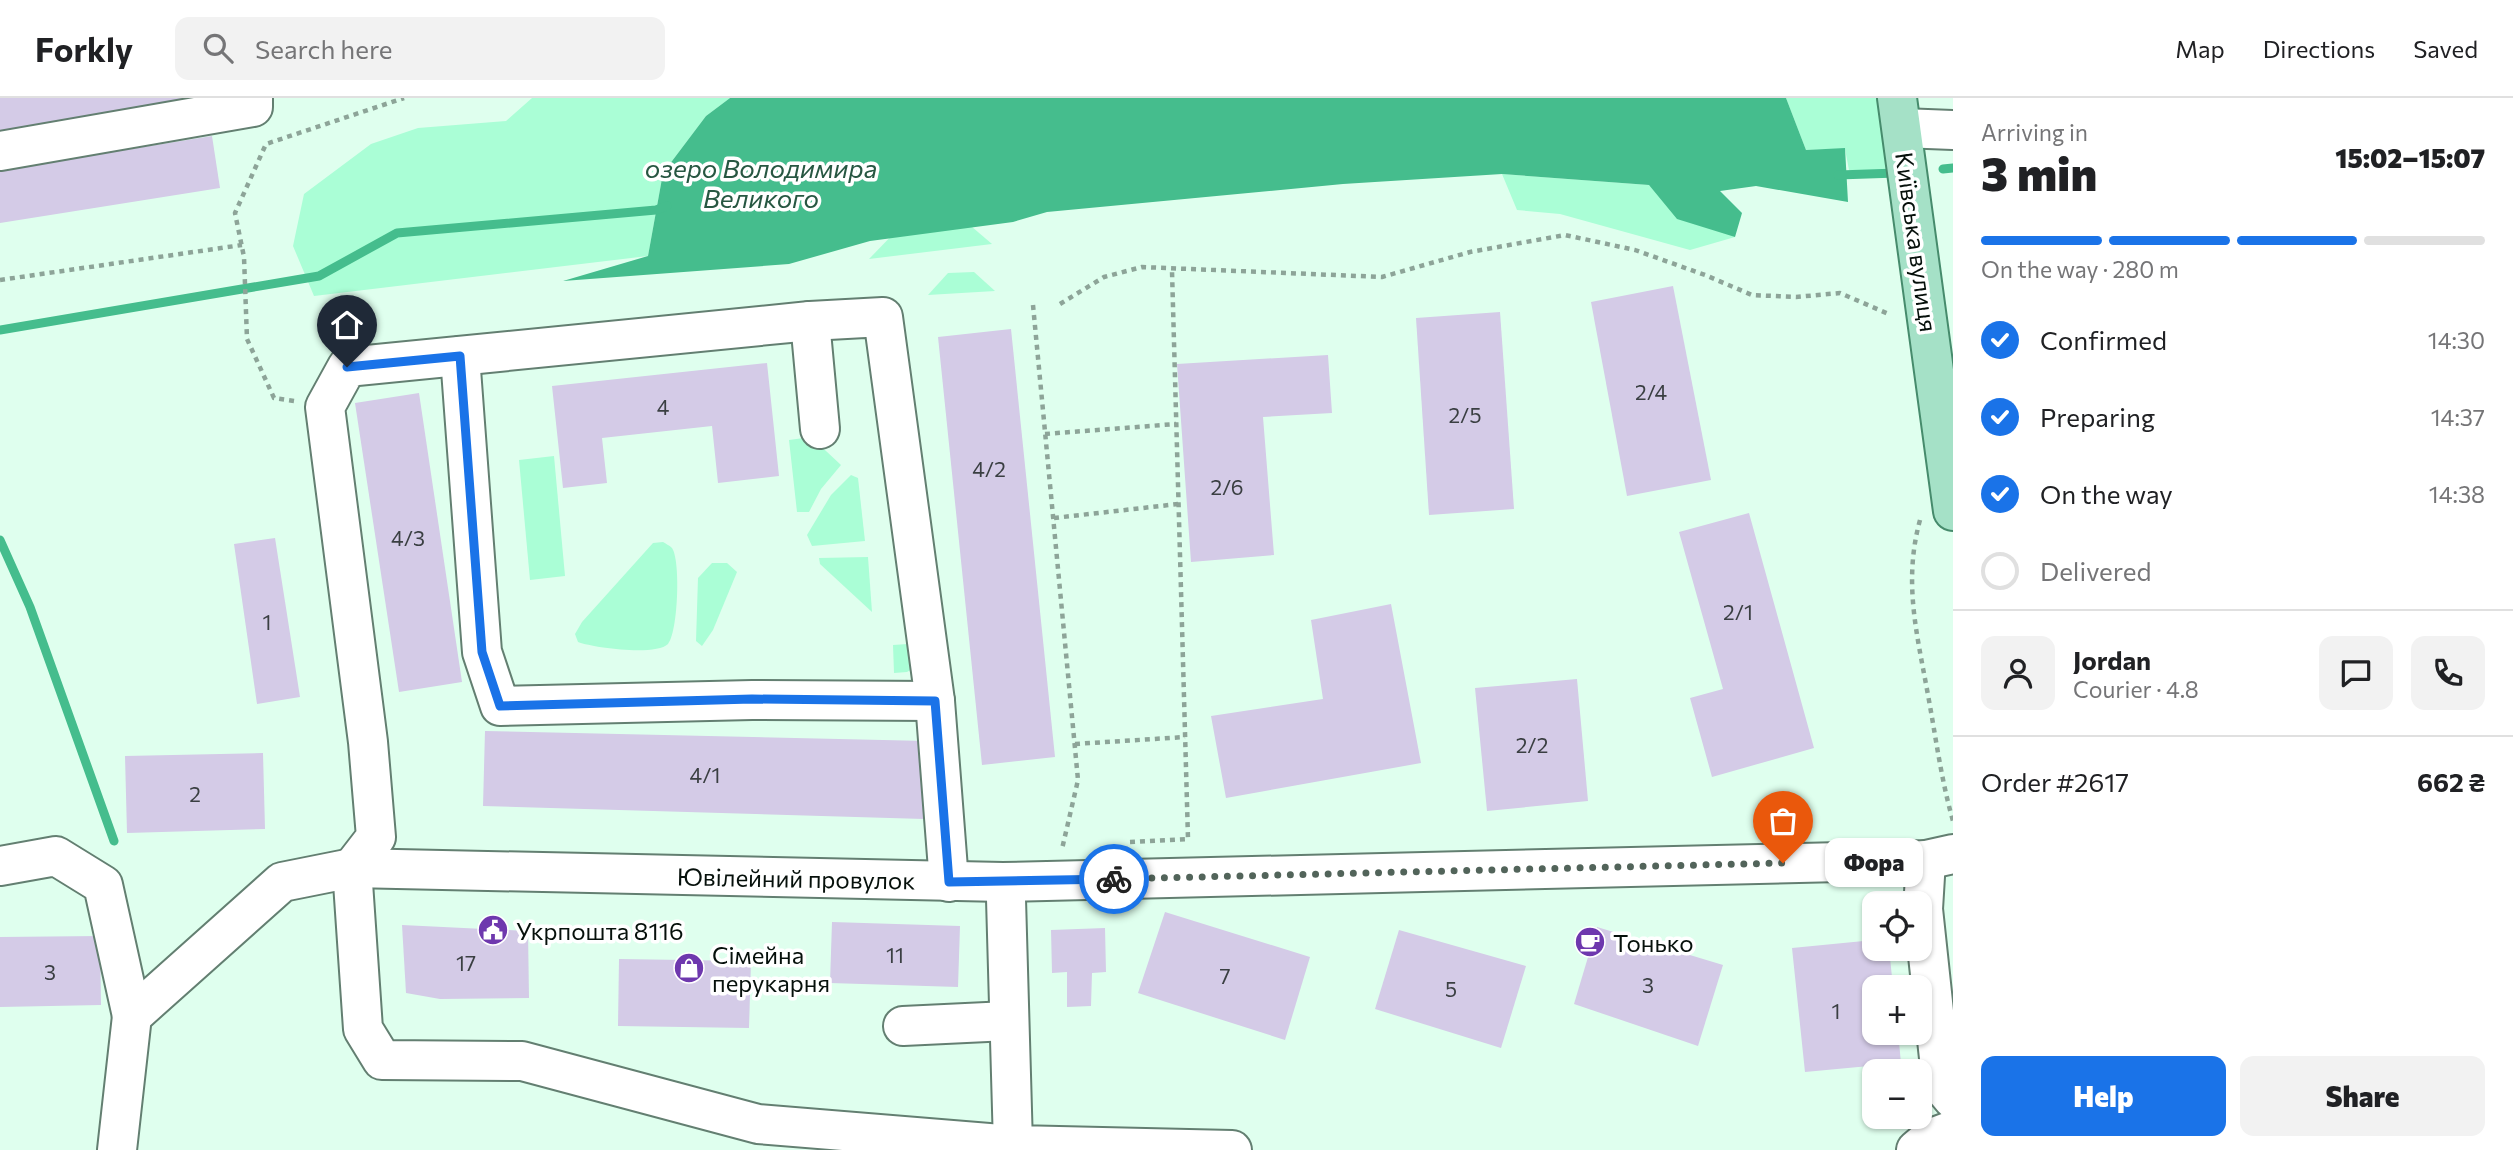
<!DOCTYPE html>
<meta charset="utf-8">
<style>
body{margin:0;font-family:Commissioner,sans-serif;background:#f2f2f2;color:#202124;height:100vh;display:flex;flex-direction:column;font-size:26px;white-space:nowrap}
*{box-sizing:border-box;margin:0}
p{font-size:23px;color:#757577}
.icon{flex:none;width:38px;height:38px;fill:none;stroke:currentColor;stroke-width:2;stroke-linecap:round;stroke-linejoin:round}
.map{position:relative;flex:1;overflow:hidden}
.sheet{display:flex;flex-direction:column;background:#fff;width:560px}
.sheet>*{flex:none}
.tools{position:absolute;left:1862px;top:793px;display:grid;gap:14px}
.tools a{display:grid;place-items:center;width:70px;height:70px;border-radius:14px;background:#fff;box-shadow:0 2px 5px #0004;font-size:35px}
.pin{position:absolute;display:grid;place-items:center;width:60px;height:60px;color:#fff;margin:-72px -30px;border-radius:50% 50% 50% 0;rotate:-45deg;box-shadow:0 0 7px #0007}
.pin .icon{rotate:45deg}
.courier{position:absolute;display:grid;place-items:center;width:70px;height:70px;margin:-35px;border:5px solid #1a73e8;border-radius:50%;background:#fff;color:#222;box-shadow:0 2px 9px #0007}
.bubble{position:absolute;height:49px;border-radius:14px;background:#fff;box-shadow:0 2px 5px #0004;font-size:23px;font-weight:800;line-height:49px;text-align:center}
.summary em{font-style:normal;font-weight:800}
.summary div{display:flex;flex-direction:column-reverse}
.summary{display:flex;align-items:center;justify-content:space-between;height:119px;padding:0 28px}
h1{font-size:46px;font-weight:800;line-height:52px}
.bar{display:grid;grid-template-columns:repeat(4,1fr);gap:10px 7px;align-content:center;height:84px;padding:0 28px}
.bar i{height:9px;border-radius:5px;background:#e0e0e0}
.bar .current{background:#1a73e8}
.bar p{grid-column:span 4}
.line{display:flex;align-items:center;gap:18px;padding:0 28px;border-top:2px solid #e0e0e0}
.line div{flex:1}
.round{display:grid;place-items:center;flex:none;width:74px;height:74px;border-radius:14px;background:#f2f2f2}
ol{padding:0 28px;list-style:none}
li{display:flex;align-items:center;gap:21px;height:77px}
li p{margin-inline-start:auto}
li .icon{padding:7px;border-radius:50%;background:#1a73e8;color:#fff;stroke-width:4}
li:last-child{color:#757577}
li i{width:38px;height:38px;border:4px solid #e0e0e0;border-radius:50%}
.cta{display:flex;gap:14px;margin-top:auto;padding:14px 28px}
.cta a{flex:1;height:80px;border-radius:14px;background:#1a73e8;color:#fff;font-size:28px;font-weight:800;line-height:80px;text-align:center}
.cta a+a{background:#f2f2f2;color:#202124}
header{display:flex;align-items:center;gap:42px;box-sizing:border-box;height:98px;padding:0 35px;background:#fff;border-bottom:2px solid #e0e0e0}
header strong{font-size:33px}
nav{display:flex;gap:38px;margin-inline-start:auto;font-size:24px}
.search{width:490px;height:63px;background:#f2f2f2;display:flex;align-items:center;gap:18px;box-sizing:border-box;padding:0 24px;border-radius:14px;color:#757577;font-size:26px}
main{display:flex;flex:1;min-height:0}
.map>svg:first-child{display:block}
.green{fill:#aafed6}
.water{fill:#45bd8d}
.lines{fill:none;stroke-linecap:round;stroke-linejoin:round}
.stream{stroke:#45bd8d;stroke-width:9}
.building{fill:#d4cbe7}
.minor-casing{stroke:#637f71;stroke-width:42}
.major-casing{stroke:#468b6c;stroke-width:42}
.path{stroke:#8da498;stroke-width:4.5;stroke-dasharray:5 5;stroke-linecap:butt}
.minor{stroke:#fff;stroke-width:38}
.major{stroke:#a5e1c7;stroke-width:38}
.done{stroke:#52645a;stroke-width:7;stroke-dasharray:0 12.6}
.route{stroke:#1a73e8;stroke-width:9}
.labels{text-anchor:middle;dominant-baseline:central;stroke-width:7;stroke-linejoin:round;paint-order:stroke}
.number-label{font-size:21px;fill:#3a3f42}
.street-label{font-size:24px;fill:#06100b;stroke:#fff}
.poi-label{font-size:24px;fill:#06100b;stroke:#fff;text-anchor:start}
.water-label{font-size:26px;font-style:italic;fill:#275742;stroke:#fff}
</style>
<header>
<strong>Forkly</strong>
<div class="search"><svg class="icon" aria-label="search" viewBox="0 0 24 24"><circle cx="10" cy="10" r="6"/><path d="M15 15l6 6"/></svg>Search here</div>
<nav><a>Map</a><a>Directions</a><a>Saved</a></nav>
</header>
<main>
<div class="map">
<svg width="1953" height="1052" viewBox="0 0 1953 1052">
<rect width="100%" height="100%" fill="#dfffee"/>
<g class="green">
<polygon points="532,0 730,0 706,18 663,75 648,158 314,198 293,148 304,96 371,46 418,30 506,23"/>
<polygon points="1786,0 1883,0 1896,72 1849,72 1845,51 1806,52"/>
<polygon points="1502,76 1649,87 1735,139 1690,152 1560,116 1517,112"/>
<polygon points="965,123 992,146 869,161 900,129"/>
<polygon points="974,174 995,193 928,197 948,175"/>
<polygon points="811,339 841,367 821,391 809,414 797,414 789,342"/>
<polygon points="554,358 565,478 530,482 519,362"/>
<polygon points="851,377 858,380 865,443 812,448 807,437 831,397"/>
<path d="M663,444c3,2 6,3 9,6 9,13 6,85 -4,96 -12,12 -74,4 -90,-2l-3,-8 7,-12 71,-79z"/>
<polygon points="868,459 872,514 820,466 819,460"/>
<polygon points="712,465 727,465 737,474 713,532 702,548 696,543 698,480"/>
<polygon points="922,545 917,568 907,574 894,575 893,547"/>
</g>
<polygon class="water" points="730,0 1786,0 1806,52 1845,50 1848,104 1756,88 1720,93 1742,115 1735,139 1677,121 1649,87 1502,76 1343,86 1047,114 1013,124 870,143 789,166 563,183 648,158 663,75 706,18"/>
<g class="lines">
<g class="stream">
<polyline points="1943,71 1953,70"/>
<polyline points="1838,77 1897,75"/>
<polyline points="0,232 319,178 397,135 656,112 667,108"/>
<polyline points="0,442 30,509 114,743"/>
</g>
</g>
<g class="building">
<polygon points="0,0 200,0 0,34"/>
<polygon points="212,38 220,90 0,125 0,72"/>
<polygon points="1673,188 1711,382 1627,398 1591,204"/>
<polygon points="1500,214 1514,411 1429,417 1416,220"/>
<polygon points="1011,231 1055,659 982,667 938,239"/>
<polygon points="1328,257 1332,315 1263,319 1274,457 1191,464 1177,266"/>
<polygon points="767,265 779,378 718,385 712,328 602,340 607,385 563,390 552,288"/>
<polygon points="419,295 462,584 399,594 355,305"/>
<polygon points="1749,415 1814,650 1712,679 1690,600 1723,591 1679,434"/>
<polygon points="275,440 300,599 257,606 234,446"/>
<polygon points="1391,506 1421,665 1226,700 1211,618 1323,601 1311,522"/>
<polygon points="1577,581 1588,703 1487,713 1475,590"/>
<polygon points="485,633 927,643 924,721 483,708"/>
<polygon points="263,655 265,731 127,735 125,658"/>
<polygon points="1165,814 1310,859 1285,942 1138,895"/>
<polygon points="832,824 960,828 958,889 830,885"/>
<polygon points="402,827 528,833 529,900 440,901 406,895"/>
<polygon points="1597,829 1723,867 1698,948 1574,906"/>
<polygon points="1105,830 1106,874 1092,875 1091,908 1067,909 1067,874 1052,875 1051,832"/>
<polygon points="1399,832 1526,868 1501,950 1375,911"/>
<polygon points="100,838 101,907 0,909 0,839"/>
<polygon points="1874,842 1874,850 1889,850 1893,889 1874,889 1874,934 1898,934 1901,965 1805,974 1792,850"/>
<polygon points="619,861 751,863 749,930 618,928"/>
</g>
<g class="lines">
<g class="minor-casing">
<g id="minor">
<polyline points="1902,30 1953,32"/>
<polyline points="0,53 253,9 253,0"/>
<polyline points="810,223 820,331"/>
<polyline points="460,258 482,554 500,608 752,602 935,603"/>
<polyline points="1926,762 1923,811 1942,988 1953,1001"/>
<polyline points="0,768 56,758 103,787 132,918"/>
<polyline points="949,784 935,603 883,219 810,223 347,269 325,309 368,644 376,739 352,770 363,931 382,962 522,963 758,1026 1013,1047"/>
<polyline points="1003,784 1006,801 1013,1047 1232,1052"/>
<polyline points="903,928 1008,923"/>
<polyline points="117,1052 132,918 282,784 352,770 1003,784 1926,762 1953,756"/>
<polyline points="1916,1052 1929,1041 1953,1032"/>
</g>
</g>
<g class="major-casing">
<polyline id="major" points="1897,0 1953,413"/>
</g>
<g class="path">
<polyline points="0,182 242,147"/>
<polyline points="1060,206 1104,179 1142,169 1382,179 1470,154 1565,137 1635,152 1705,177 1752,197 1796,199 1840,195 1891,217"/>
<polyline points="1033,207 1078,682 1062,751"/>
<polyline points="294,303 274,300 247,241 244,159 235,115 266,46 404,0"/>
<polyline points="1045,336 1176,326"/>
<polyline points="1054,420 1178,406"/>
<path d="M1920,422c-17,62 -3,114 8,175 8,43 13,84 25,126"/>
<polyline points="1075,646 1185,639"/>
<polyline points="1130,744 1188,741 1172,173"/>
</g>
<use href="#minor" class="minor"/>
<use href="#major" class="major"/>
</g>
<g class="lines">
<polyline class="done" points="1114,781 1783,765"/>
<polyline class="route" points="347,269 460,258 482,554 500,608 752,601 935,603 949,784 1114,781"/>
</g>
<defs>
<g id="civic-disc" transform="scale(1.575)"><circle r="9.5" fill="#6e38ae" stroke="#fff"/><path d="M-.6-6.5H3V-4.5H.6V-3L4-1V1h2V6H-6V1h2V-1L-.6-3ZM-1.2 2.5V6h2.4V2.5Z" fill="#fff"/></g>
<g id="cafe-disc" transform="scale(1.575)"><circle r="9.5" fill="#6e38ae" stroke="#fff"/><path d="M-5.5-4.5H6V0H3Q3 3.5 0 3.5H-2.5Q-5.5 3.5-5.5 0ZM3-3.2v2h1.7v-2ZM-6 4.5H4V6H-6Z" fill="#fff"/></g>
<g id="shop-disc" transform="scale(1.575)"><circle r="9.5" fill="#6e38ae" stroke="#fff"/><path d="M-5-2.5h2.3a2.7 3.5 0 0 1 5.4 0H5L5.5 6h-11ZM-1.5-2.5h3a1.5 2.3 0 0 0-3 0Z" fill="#fff"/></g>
</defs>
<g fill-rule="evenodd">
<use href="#civic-disc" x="493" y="832"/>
<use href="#cafe-disc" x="1590" y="844"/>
<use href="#shop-disc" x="689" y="870"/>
</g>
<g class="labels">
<g class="number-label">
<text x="1651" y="293">2/4</text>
<text x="663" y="308">4</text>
<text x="1465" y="316">2/5</text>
<text x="989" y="370">4/2</text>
<text x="1227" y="388">2/6</text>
<text x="408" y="439">4/3</text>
<text x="1738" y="513">2/1</text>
<text x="267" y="523">1</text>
<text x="1532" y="646">2/2</text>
<text x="705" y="676">4/1</text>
<text x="195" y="695">2</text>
<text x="895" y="856">11</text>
<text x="466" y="864">17</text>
<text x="50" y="873">3</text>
<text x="1225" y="877">7</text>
<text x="1648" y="886">3</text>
<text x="1451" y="890">5</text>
<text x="1836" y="912">1</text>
</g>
<g class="street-label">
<text transform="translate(1917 144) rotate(82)">Київська вулиця</text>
<text transform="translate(796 780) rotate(1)">Ювілейний провулок</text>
</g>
<g class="poi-label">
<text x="516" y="832">Укрпошта 8116</text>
<text x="1613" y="844">Тонько</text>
<text x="712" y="856">Сімейна<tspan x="712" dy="28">перукарня</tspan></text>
</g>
<g class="water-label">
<text x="761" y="69">озеро Володимира<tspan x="761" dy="30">Великого</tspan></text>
</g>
</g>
</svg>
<div class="tools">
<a><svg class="icon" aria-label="locate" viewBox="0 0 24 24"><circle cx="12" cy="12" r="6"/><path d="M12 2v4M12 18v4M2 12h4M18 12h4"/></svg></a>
<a>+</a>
<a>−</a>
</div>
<div class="pin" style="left:1783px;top:765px;background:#ea580c"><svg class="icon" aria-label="bag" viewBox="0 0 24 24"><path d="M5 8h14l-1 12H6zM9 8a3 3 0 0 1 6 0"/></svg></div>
<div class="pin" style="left:347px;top:269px;background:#1f2937"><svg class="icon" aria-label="home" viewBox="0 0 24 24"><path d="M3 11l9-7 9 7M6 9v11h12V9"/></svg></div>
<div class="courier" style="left:1114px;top:781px"><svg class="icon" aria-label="bike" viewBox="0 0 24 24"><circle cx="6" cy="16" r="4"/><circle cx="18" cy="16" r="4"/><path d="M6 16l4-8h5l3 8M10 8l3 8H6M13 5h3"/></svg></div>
<div class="bubble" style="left:1825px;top:740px;width:98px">Фора</div>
</div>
<section class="sheet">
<div class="summary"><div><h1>3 min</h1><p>Arriving in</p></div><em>15:02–15:07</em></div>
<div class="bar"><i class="current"></i><i class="current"></i><i class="current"></i><i></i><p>On the way · 280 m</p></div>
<ol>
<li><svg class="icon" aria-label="check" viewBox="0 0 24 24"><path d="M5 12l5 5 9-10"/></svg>Confirmed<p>14:30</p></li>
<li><svg class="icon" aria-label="check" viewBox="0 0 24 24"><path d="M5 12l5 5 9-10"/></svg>Preparing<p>14:37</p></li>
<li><svg class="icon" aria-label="check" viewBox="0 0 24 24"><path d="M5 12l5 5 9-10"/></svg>On the way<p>14:38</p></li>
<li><i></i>Delivered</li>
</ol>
<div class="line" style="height:126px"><a class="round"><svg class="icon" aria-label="person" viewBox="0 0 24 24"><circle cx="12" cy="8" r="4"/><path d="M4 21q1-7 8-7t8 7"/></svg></a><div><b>Jordan</b><p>Courier · 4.8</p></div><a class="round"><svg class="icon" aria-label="chat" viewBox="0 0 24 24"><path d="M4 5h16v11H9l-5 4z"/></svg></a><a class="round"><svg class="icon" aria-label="phone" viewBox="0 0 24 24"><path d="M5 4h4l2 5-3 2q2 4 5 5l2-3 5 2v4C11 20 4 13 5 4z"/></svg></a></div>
<div class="line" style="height:91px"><div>Order #2617</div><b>662 ₴</b></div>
<div class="cta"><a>Help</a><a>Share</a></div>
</section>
</main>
